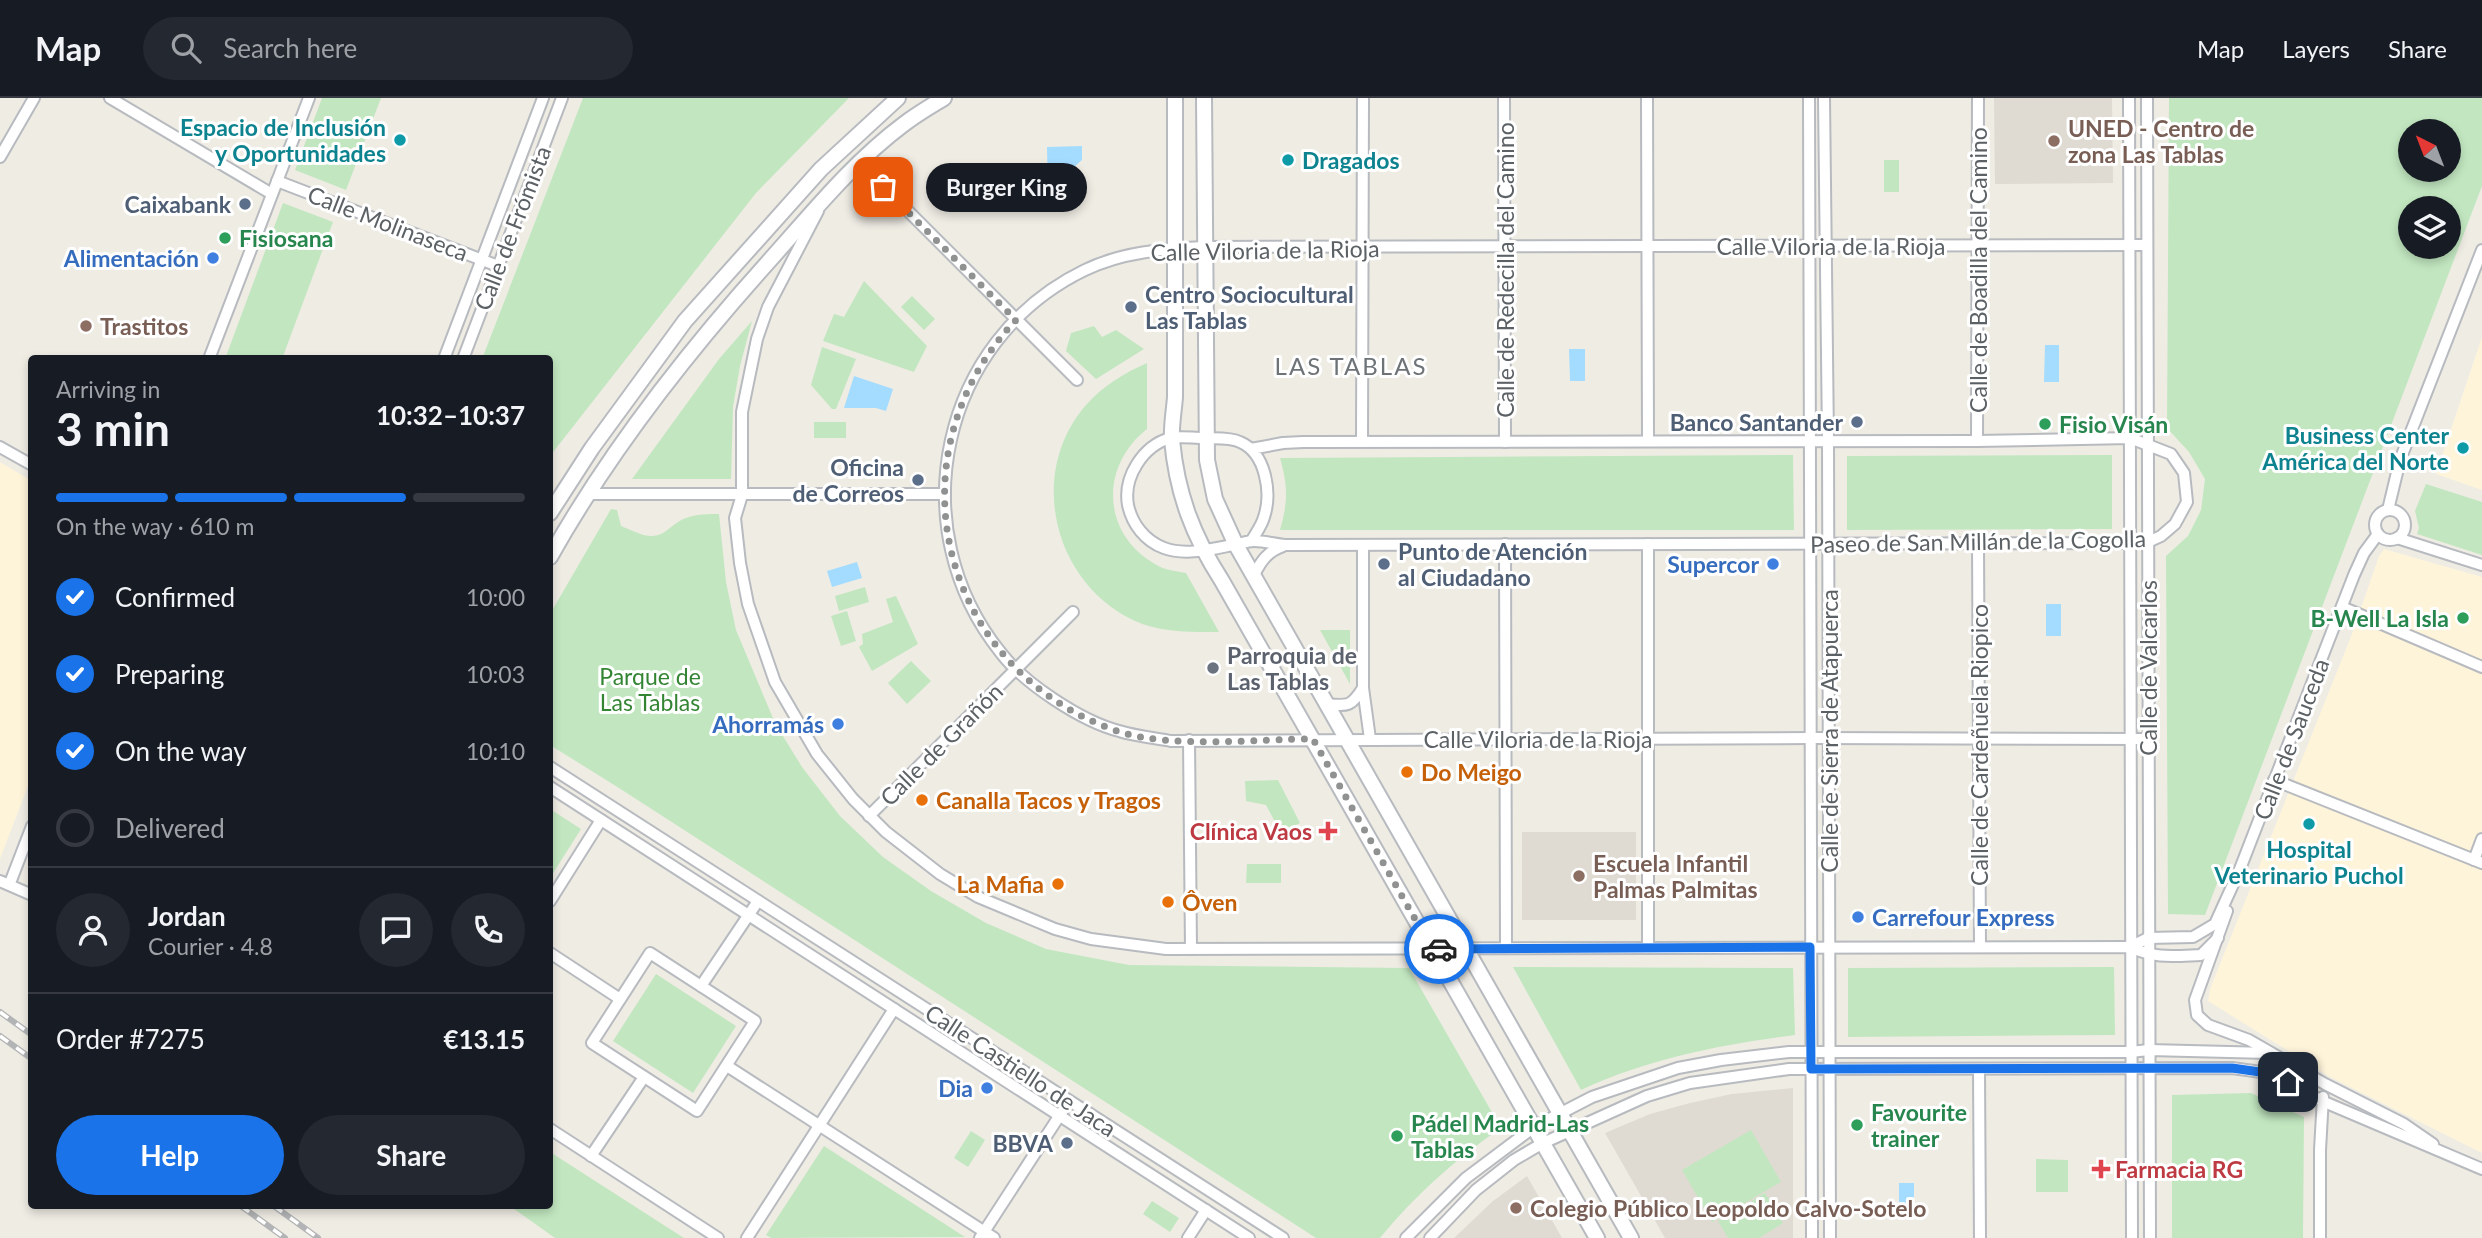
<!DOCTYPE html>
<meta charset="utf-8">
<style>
body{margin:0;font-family:Lato,sans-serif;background:#242831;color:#f1f3f6;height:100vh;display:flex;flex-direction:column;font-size:26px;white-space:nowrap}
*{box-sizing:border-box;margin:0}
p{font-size:23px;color:#9ea1a6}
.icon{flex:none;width:38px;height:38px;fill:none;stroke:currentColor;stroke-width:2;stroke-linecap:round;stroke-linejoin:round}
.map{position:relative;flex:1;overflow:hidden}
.drawer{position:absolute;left:28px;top:257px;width:525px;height:854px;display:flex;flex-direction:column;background:#171b24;border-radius:7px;box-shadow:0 4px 10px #0003}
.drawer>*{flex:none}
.needle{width:46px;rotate:318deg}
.tools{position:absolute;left:2398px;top:21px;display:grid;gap:14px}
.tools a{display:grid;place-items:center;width:63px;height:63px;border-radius:50%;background:#171b24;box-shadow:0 4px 10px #0003;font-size:35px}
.pin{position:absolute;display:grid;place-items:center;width:60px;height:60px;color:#fff;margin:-30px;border-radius:14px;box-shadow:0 4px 10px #0006}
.courier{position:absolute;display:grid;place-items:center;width:70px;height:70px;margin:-35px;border:5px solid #1a73e8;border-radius:50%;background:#fff;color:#222;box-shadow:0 2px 9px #0007}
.bubble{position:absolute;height:49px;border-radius:24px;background:#171b24;box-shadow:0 4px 10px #0003;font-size:23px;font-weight:700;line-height:49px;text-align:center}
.headline em{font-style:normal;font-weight:700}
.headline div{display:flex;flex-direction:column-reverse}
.headline{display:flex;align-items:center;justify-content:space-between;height:119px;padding:0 28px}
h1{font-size:46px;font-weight:700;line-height:52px}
.bar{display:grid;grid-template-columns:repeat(4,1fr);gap:10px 7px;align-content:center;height:84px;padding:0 28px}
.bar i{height:9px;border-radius:5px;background:#363941}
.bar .current{background:#1a73e8}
.bar p{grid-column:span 4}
.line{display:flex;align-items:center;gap:18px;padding:0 28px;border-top:2px solid #363941}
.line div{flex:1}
.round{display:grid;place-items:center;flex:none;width:74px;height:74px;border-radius:37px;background:#242831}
ol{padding:0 28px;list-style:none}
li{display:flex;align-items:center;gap:21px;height:77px}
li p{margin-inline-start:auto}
li .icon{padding:7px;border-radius:50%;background:#1a73e8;color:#fff;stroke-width:4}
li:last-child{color:#9ea1a6}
li i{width:38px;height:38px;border:4px solid #363941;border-radius:50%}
.button{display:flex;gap:14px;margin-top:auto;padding:14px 28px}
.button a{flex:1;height:80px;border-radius:42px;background:#1a73e8;color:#fff;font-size:28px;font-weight:700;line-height:80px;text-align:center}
.button a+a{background:#242831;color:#f1f3f6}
header{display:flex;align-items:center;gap:42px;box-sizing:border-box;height:98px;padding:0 35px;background:#171b24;border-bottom:2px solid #363941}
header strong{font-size:33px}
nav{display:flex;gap:38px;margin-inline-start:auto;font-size:24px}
.search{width:490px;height:63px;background:#242831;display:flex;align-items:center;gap:18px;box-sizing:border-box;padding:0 24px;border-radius:38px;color:#9ea1a6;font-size:26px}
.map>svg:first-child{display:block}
.commercial{fill:#fef4da}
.education{fill:#dfdbd2}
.green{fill:#c2e7c0;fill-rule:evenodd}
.water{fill:#a4dcff}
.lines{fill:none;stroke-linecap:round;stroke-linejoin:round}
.minor-casing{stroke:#b7babf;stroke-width:14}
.tertiary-casing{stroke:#b7babf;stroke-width:18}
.minor{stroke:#fff;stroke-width:10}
.tertiary{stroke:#fff;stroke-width:14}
.rail-casing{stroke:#b3b4b5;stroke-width:6}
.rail{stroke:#fff;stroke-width:3.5;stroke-dasharray:10;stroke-linecap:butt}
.done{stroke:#8f9291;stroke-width:7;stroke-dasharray:0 12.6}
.route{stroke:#1a73e8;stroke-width:9}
.culture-dot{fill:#0f9aa8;stroke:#fff;stroke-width:2.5}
.education-dot{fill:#8d6e63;stroke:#fff;stroke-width:2.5}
.service-dot{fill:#5c6f8a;stroke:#fff;stroke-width:2.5}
.leisure-dot{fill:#2e9e5b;stroke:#fff;stroke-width:2.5}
.shop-dot{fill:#3f7fe0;stroke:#fff;stroke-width:2.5}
.worship-dot{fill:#6b7280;stroke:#fff;stroke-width:2.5}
.food-dot{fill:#e8710a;stroke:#fff;stroke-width:2.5}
.health-dot{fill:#e0444e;stroke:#fff;stroke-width:2.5}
.labels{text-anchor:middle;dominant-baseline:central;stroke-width:6;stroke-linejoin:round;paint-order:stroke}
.culture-label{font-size:23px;font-weight:bold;fill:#0d838f;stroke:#fff;text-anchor:end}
.education-label{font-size:23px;font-weight:bold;fill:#785e54;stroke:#fff;text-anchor:start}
.service-label{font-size:23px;font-weight:bold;fill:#4e5e75;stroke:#fff;text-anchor:end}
.street-label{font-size:23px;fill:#5c6165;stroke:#fff}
.leisure-label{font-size:23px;font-weight:bold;fill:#27864d;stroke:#fff;text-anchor:start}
.shop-label{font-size:23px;font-weight:bold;fill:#366cbe;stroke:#fff;text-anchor:end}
.worship-label{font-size:23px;font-weight:bold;fill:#5b616d;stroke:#fff;text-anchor:start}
.park-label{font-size:23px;fill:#348533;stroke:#fff}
.food-label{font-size:23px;font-weight:bold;fill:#c56008;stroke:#fff;text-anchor:start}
.health-label{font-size:23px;font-weight:bold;fill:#be3a42;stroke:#fff;text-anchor:end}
.neighbourhood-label{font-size:24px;letter-spacing:2px;fill:#6d7377;stroke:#fff}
</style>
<header>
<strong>Map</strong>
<div class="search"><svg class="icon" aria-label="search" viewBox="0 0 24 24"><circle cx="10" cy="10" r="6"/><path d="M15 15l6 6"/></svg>Search here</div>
<nav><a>Map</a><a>Layers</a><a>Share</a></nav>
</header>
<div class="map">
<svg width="2482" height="1140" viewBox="0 0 2482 1140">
<rect width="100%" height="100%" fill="#efece4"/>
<g class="commercial">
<polygon points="2482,239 2482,392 2436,376"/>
<polygon points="0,364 32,383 31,680 0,761"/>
<polygon points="2384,451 2482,479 2482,1055 2330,979 2208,903 2210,891 2352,536 2379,458"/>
</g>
<g class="education">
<polygon points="1994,0 2112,0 2113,85 1995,86"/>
<rect x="1522" y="734" width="114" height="88"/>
<polygon points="1793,990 1793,1140 1665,1140 1605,1035 1650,1016 1690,1005 1732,996"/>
<polygon points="1527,1078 1562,1140 1454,1140 1493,1103"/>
</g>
<g class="green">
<polygon points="322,0 381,0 346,92 295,72"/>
<polygon points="583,0 849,0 756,95 550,358 550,261 482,261"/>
<path d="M2169,0h313v88l-277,729 -37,-1 -2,-358 22,-20 13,-26 4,-31 -16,-27 -22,-24zM2448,33v39h-38v-39zM2448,110v39h-38v-39z"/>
<rect x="1884" y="62" width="15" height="32"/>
<polygon points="283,105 333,124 282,261 225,261"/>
<polygon points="864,183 927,248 914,274 823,243 834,216 844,219"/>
<polygon points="912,198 935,221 924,232 901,209"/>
<polygon points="752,223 740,268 733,309 731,381 632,381 719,261"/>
<polygon points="1094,228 1102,239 1116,232 1144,251 1096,281 1066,253 1071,235"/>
<polygon points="822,249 856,261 836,311 832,311 811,287"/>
<path d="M1147,265v66c-47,37 -46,104 8,135 9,6 20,7 31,9l33,59c-28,0 -57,1 -84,-11 -81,-37 -109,-147 -49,-216 17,-19 38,-32 61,-42z"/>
<rect x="814" y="324" width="32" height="16"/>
<path d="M1793,357l1,75h-514c8,-28 8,-43 0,-72z"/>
<polygon points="2112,357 2112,431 1847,432 1847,358"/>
<polygon points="2426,386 2482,404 2482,457 2417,436 2419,430 2415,413"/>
<path d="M611,411l6,1 4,16c13,5 28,15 42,7 8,-5 14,-12 23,-15 10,-4 23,-4 33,-4l7,68 10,48 39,93 27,44 38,49 43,41 48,34 55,32 60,26 83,16 280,3 92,160c-45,31 -86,67 -121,110h-64l-697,-450 -69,-43v-131z"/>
<polygon points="865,489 869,504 839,513 835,498"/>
<polygon points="896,498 918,546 872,573 859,549 863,546 862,536 893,524 886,501"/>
<polygon points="847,513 856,543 841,548 831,518"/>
<polygon points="1320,532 1350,532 1350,586"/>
<polygon points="911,563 931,583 907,606 888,585"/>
<polygon points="1278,682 1300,725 1281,735 1266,707 1246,703 1245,683"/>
<polygon points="550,711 581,731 550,780"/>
<polygon points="1247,766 1281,766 1281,785 1246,785"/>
<path d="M1513,869l280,1 2,67c-75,10 -145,23 -214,55z"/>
<polygon points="2114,869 2115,937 1848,939 1848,870"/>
<polygon points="656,876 736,928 693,995 613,943"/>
<polygon points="2251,995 2304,1019 2303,1140 2172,1140 2172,997"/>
<polygon points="1751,1032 1781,1084 1712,1124 1682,1072"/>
<polygon points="971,1033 985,1042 968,1069 954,1060"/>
<polygon points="824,1048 965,1139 771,1140 766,1137"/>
<polygon points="550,1054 684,1140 555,1140 510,1108 550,1108"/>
<polygon points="2036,1061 2068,1062 2068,1094 2036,1094"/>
<polygon points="1765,1095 1783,1125 1759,1140 1728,1140 1718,1123"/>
<polygon points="1152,1103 1179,1120 1170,1134 1143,1116"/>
</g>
<g class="water">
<polygon points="1082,48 1082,62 1048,92 1047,49"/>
<polygon points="2045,247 2059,247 2059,284 2044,284"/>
<polygon points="1569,251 1585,251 1585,283 1570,283"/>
<polygon points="854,278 893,291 886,313 876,310 844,310"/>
<polygon points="857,464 862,480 832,489 827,473"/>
<polygon points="2061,506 2061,538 2046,538 2046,506"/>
<rect x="1899" y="1085" width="15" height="34"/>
</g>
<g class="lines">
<g class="minor-casing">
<g id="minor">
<polyline points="110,0 272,96"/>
<polyline points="1504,0 1505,344"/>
<polyline points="1647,0 1648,343"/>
<polyline points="1809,0 1812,1140"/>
<polyline points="1824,0 1828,342 1830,1140"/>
<polyline points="2129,0 2132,1140"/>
<polyline points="2147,0 2150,1140"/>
<polyline points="0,59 34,0"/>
<polyline points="860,65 1077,282"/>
<polyline points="277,83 498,168"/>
<path d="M818,113l-50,96 -11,32 -15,73v83l-7,23 5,45 8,41 27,78 42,72 36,45 33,33 54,42 38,23 77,32 36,10 75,10 964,-2c25,12 44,9 71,8l17,-17"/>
<path d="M2146,147l-942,2c-41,2 -82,5 -119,23 -145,70 -185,258 -84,383 24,31 80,68 118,78 16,5 35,7 52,10l641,-3 335,1"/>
<polyline points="209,261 309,0"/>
<polyline points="444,261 543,0"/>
<polyline points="463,261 562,0"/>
<polyline points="1362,343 1363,0"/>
<polyline points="1977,343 1978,0"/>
<polyline points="0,349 32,367"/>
<path d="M1251,351l32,-6 20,-1 674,-1 153,-3 41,16 13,19 3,29 -12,22 -14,12 -13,6 -19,1 -844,2c-10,-1 -21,-4 -31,-4 -7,0 -14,3 -21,4 -21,4 -48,11 -69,3 -19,-7 -32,-24 -36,-43 -5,-28 15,-59 42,-67 10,-2 23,0 32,0 12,1 27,-1 38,4 26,11 32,51 24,75 -2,8 -8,16 -12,23"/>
<polyline points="589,396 945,396"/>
<polyline points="2388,412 2400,362 2482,152"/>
<circle cx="2390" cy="427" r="15"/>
<polyline points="2397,440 2482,467"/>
<polyline points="1505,446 1506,850"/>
<polyline points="1978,446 1980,849"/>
<polyline points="1363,447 1363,590 1370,641"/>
<path d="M1254,477c7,-14 14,-24 29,-29"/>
<polyline points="2342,509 2482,569"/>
<path d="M1326,606c22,2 25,3 37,-16"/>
<polyline points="1189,642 1191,851"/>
<polyline points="550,669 1283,1140"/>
<polyline points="2274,682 2482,765"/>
<polyline points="550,689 1249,1140"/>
<polyline points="869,718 1073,514"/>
<polyline points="2474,762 2482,741"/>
<polyline points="0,783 32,797"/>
<polyline points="10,785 32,728"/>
<polyline points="550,803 601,722"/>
<polyline points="2227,813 2195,902 2197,917 2208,927 2249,942 2325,986 2404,1026 2433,1046"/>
<polyline points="2130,849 2148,840 2193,839 2215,826 2240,771 2354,477 2364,455 2378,436"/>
<polyline points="1648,850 1648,446"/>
<polyline points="550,855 620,901"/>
<polygon points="650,855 755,923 697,1013 592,945"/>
<polyline points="701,888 758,803"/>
<polyline points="727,968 994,1140"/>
<polyline points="1979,972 1980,1140"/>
<polyline points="550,1031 718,1140"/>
<polyline points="591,1058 644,979"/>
<polyline points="747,1140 894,911"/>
<polyline points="980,1140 1069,1003"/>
<polyline points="1188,1140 1206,1112"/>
<polyline points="1406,1140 1466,1080 1534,1029 1592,999 1678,970 1721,962 1789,954 2130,954 2149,952 2269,955"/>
<polyline points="1430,1140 1476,1092 1514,1062 1543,1045 1647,998 1690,985 1789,971 2232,970 2261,974 2289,984 2322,1003 2482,1071"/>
<polyline points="2320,1140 2320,1052 2323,999"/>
</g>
</g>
<g class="tertiary-casing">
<g id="tertiary">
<path d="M1175,0v299c-1,14 -4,29 -3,43 5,54 21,96 50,141l375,657"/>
<polyline points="1204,0 1207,362 1215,401 1236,447 1631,1140"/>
<polyline points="550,415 592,350 685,223 821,71 898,0"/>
<path d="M550,459c60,-107 138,-206 220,-297 42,-47 83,-98 134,-136 13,-10 27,-18 40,-26"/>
</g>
</g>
<use href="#minor" class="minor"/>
<use href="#tertiary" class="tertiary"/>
<g class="rail-casing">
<g id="rail">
<polyline points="0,914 32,937"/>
<polyline points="0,938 32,961"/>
<polyline points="241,1108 285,1140"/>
<polyline points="274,1108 318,1140"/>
</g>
</g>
<use href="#rail" class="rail"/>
</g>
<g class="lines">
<path class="done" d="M883,89l133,133c-129,136 -76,350 101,411 52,18 139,8 196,8l119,210h7"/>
<polyline class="route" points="1439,851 1810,849 1811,971 2232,970 2260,974 2288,984"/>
</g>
<g class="culture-dot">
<circle cx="400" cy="42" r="7"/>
<circle cx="1288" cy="62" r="7"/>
<circle cx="2463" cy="350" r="7"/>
<circle cx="2309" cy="726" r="7"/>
</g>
<g class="education-dot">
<circle cx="2054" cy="43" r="7"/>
<circle cx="86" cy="228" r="7"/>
<circle cx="1579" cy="778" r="7"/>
<circle cx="1516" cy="1110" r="7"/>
</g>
<g class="service-dot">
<circle cx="245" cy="106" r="7"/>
<circle cx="1131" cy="209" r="7"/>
<circle cx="1857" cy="324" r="7"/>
<circle cx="918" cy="382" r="7"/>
<circle cx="1384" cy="466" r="7"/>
<circle cx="1067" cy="1045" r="7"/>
</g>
<g class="leisure-dot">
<circle cx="225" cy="140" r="7"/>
<circle cx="2045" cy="326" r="7"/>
<circle cx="2463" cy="520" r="7"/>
<circle cx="1857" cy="1027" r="7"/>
<circle cx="1397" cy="1038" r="7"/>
</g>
<g class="shop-dot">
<circle cx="213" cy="160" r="7"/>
<circle cx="1773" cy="466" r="7"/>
<circle cx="838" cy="626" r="7"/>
<circle cx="1858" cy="819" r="7"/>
<circle cx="987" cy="990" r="7"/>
</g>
<circle class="worship-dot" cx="1213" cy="570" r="7"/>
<g class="food-dot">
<circle cx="1407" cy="674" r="7"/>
<circle cx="922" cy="702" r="7"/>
<circle cx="1058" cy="786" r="7"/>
<circle cx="1168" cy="804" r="7"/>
</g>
<g class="health-dot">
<path d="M1324.5 722.5h7v7h7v7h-7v7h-7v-7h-7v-7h7z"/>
<path d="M2097.5 1060.5h7v7h7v7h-7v7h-7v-7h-7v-7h7z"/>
</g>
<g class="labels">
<g class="culture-label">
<text x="386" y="29">Espacio de Inclusión<tspan x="386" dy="26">y Oportunidades</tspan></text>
<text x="1302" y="62" text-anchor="start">Dragados</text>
<text x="2449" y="337">Business Center<tspan x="2449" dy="26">América del Norte</tspan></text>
<text x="2309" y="751" text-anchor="middle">Hospital<tspan x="2309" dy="26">Veterinario Puchol</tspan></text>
</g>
<g class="education-label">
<text x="2068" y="30">UNED - Centro de<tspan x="2068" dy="26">zona Las Tablas</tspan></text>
<text x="100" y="228">Trastitos</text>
<text x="1593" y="765">Escuela Infantil<tspan x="1593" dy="26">Palmas Palmitas</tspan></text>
<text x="1530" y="1110">Colegio Público Leopoldo Calvo-Sotelo</text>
</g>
<g class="service-label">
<text x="231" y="106">Caixabank</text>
<text x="1145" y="196" text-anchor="start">Centro Sociocultural<tspan x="1145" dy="26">Las Tablas</tspan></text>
<text x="1843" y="324">Banco Santander</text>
<text x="904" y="369">Oficina<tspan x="904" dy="26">de Correos</tspan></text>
<text x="1398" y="453" text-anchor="start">Punto de Atención<tspan x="1398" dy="26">al Ciudadano</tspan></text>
<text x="1053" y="1045">BBVA</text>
</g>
<g class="street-label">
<text transform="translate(388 125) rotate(21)">Calle Molinaseca</text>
<text transform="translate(512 130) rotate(-69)">Calle de Frómista</text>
<text x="1831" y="148">Calle Viloria de la Rioja</text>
<text transform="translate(1265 152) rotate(-1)">Calle Viloria de la Rioja</text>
<text transform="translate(1505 172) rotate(-90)">Calle de Redecilla del Camino</text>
<text transform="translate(1978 172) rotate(-90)">Calle de Boadilla del Camino</text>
<text transform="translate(1978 443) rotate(-1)">Paseo de San Millán de la Cogolla</text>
<text transform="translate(2148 570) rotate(-90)">Calle de Valcarlos</text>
<text transform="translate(1829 633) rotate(-90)">Calle de Sierra de Atapuerca</text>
<text x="1538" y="641">Calle Viloria de la Rioja</text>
<text transform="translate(2291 641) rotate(-69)">Calle de Sauceda</text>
<text transform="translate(941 646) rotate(-45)">Calle de Grañón</text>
<text transform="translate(1979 647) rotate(-90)">Calle de Cardeñuela Riopico</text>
<text transform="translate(1021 972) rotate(33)">Calle Castiello de Jaca</text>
</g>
<g class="leisure-label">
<text x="239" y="140">Fisiosana</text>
<text x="2059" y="326">Fisio Visán</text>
<text x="2449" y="520" text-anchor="end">B-Well La Isla</text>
<text x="1871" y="1014">Favourite<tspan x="1871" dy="26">trainer</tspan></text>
<text x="1411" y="1025">Pádel Madrid-Las<tspan x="1411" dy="26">Tablas</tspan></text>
</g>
<g class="shop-label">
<text x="199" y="160">Alimentación</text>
<text x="1759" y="466">Supercor</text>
<text x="824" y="626">Ahorramás</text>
<text x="1872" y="819" text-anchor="start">Carrefour Express</text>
<text x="973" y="990">Dia</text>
</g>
<g class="worship-label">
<text x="1227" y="557">Parroquia de<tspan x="1227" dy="26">Las Tablas</tspan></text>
</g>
<g class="park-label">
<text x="650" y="578">Parque de<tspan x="650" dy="26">Las Tablas</tspan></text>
</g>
<g class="food-label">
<text x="1421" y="674">Do Meigo</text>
<text x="936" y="702">Canalla Tacos y Tragos</text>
<text x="1044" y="786" text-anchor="end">La Mafia</text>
<text x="1182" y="804">Ôven</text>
</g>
<g class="health-label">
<text x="1312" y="733">Clínica Vaos</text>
<text x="2115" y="1071" text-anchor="start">Farmacia RG</text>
</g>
<g class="neighbourhood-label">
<text x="1351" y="267">LAS TABLAS</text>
</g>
</g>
</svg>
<div class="tools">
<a><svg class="needle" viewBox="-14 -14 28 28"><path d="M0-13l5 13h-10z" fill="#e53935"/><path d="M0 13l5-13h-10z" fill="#9ea1a6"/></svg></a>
<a><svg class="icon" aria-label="layers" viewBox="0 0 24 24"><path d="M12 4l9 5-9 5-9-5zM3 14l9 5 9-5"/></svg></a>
</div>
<div class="pin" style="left:883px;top:89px;background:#ea580c"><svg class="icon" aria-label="bag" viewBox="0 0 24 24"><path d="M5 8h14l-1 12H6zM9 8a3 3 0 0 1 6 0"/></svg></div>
<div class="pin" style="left:2288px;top:984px;background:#1f2937"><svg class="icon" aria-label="home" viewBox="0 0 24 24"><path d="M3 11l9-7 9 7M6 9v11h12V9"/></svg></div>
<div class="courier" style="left:1439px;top:851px"><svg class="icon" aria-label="car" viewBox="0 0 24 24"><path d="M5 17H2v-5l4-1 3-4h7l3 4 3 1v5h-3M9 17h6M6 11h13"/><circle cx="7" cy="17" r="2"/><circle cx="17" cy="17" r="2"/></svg></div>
<div class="bubble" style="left:926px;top:65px;width:161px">Burger King</div>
<section class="drawer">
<div class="headline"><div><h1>3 min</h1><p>Arriving in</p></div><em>10:32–10:37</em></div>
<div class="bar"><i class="current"></i><i class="current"></i><i class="current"></i><i></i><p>On the way · 610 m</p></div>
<ol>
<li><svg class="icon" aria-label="check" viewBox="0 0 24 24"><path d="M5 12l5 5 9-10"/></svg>Confirmed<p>10:00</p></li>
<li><svg class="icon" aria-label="check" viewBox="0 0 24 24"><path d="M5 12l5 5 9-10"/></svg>Preparing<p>10:03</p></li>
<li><svg class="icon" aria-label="check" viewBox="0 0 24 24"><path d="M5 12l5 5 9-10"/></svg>On the way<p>10:10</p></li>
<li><i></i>Delivered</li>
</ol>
<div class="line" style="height:126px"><a class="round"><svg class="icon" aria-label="person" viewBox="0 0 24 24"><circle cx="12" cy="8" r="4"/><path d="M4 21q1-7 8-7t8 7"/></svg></a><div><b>Jordan</b><p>Courier · 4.8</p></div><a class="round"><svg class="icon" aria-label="chat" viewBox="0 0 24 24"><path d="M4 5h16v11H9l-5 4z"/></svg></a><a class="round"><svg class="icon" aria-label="phone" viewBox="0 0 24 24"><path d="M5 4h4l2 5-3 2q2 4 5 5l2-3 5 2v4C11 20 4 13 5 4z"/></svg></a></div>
<div class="line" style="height:91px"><div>Order #7275</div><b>€13.15</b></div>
<div class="button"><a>Help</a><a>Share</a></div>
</section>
</div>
